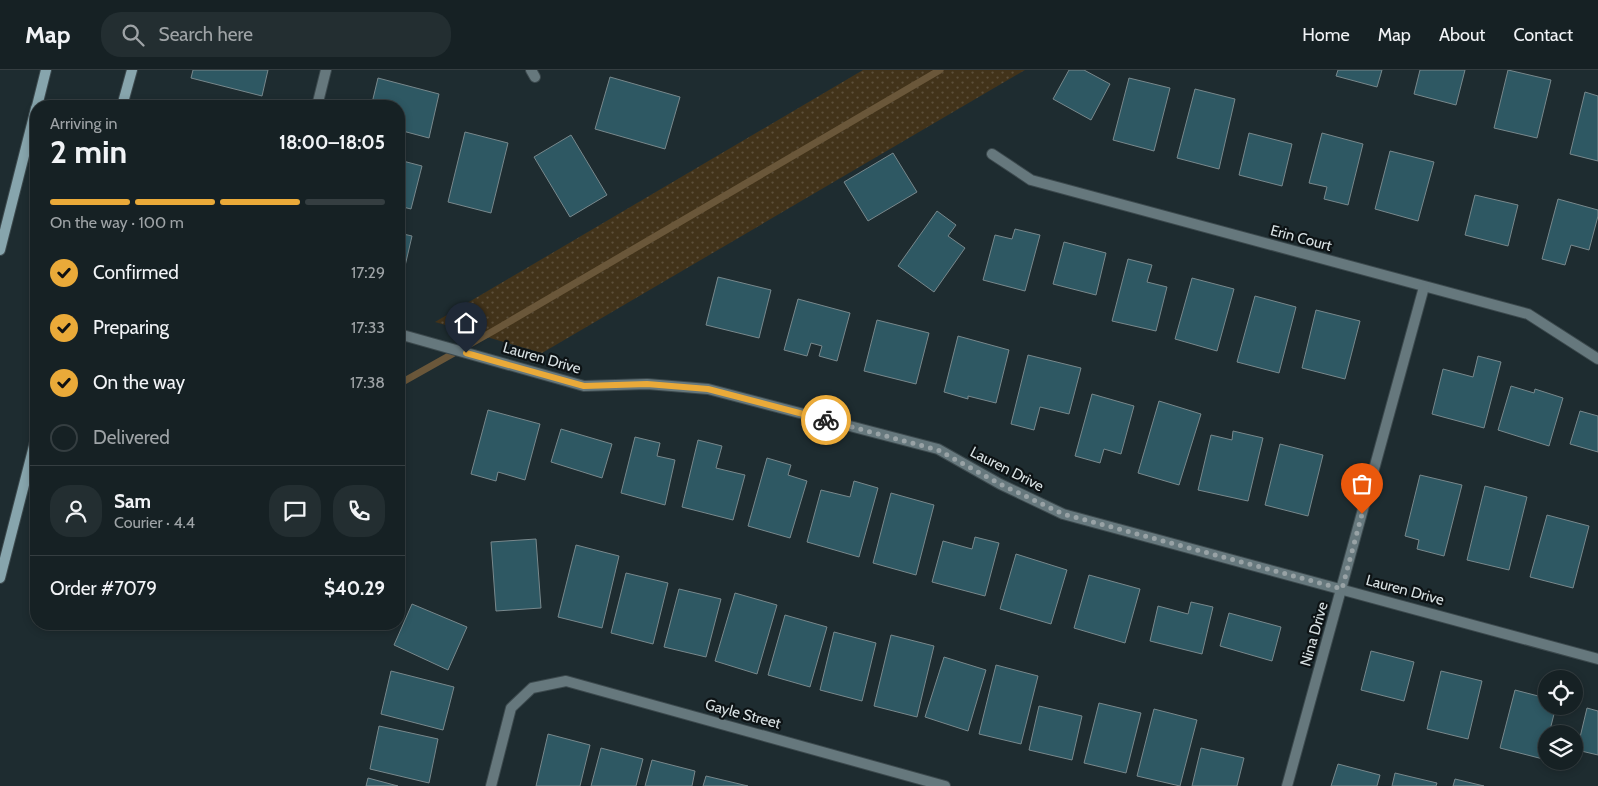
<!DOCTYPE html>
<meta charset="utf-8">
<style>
body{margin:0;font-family:Cabin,sans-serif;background:#232e31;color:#f1f3f6;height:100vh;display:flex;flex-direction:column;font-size:19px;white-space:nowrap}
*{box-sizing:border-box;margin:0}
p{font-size:16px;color:#9ea3a6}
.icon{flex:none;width:28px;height:28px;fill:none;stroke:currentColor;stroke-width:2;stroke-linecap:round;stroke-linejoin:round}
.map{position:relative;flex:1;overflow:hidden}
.details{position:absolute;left:30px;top:30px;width:375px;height:530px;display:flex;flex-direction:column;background:#162124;border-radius:20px;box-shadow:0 2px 8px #0003,0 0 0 1px #353e41}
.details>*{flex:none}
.tools{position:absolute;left:1538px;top:600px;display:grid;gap:10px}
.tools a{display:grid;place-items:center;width:45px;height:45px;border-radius:50%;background:#162124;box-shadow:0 2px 8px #0003,0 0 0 1px #353e41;font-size:25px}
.pin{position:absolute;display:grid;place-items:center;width:42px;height:42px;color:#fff;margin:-51px -21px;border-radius:50% 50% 50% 0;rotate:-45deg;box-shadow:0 0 5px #0007}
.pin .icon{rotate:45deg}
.courier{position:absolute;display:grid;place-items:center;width:50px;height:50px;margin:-25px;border:4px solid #eaaa39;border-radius:50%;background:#fff;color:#222;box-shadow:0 1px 6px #0007}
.summary em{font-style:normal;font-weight:700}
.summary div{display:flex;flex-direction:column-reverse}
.summary{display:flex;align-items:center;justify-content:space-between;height:85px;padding:0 20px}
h1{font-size:32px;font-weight:700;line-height:38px}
.bar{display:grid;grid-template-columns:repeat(4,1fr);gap:8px 5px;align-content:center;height:60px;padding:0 20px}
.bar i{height:6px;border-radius:4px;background:#353e41}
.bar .active{background:#eaaa39}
.bar p{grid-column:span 4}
.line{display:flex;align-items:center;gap:12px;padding:0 20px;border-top:1px solid #353e41}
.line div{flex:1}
.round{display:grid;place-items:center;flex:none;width:52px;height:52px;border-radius:20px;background:#232e31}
ol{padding:0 20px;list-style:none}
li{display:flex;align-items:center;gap:15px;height:55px}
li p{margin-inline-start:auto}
li .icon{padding:5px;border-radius:50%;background:#eaaa39;color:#111;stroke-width:4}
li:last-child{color:#9ea3a6}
li i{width:28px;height:28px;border:2px solid #353e41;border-radius:50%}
header{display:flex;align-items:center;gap:30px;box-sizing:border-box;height:70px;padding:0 25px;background:#162124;border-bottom:1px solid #353e41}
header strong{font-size:24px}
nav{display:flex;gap:28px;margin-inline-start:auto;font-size:18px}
.search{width:350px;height:45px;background:#232e31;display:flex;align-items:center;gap:12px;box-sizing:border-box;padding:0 18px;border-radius:20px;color:#9ea3a6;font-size:19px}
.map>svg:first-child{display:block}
.grass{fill:url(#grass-dots)}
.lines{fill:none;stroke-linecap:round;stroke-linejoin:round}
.stream{stroke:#6a573a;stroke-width:7}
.building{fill:#2e5863;stroke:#78888c}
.street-casing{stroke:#3c494d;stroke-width:12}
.secondary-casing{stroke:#3c494d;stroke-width:12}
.street{stroke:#66787d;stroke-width:10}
.secondary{stroke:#87a5ad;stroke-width:10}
.done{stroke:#98a2a5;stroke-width:5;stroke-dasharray:0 9}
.route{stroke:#eaaa39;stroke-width:6}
.labels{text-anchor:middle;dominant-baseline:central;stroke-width:4.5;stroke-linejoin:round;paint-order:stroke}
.street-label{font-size:15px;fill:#d9e2e4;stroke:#0d1315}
</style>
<header>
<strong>Map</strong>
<div class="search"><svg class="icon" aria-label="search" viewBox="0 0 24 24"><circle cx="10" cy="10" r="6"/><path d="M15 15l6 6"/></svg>Search here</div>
<nav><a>Home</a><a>Map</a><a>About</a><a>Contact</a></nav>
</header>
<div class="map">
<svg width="1598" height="716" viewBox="0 0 1598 716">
<defs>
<pattern id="grass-dots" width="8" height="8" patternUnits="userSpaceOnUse" patternTransform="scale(1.25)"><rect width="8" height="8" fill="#42331a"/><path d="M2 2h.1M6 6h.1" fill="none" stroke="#5d503b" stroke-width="1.8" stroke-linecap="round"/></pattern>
</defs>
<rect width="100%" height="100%" fill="#1e2c30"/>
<polygon class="grass" points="863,0 1025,0 542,283 435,252"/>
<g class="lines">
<polyline class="stream" points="399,314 495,260 940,0"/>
</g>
<g class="building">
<polygon points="193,0 268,0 262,26 191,8"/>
<polygon points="1069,0 1084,0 1110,14 1091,50 1053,29"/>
<polygon points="1338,0 1382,0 1377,17 1336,6"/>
<polygon points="1420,0 1465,0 1456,35 1414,24"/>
<polygon points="1508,0 1551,10 1537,68 1494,58"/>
<polygon points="610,7 680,27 665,79 595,59"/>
<polygon points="378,8 439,24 429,68 399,60 399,36 383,36 372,33"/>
<polygon points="1129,8 1170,18 1154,81 1113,70"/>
<polygon points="1195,19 1235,29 1219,99 1177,88"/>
<polygon points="1585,22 1598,26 1598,91 1570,84"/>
<polygon points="186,30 212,36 185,36"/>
<polygon points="465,62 508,73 491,143 448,132"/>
<polygon points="1249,63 1292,74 1282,116 1239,105"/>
<polygon points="1322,63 1363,74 1348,135 1324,129 1327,117 1309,113"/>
<polygon points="571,65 607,125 570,147 534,87"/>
<polygon points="1390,81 1434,92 1418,151 1375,139"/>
<polygon points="893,83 917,122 868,151 844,112"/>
<polygon points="399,90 422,96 411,139 399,136"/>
<polygon points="1475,125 1518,135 1508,176 1465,165"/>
<polygon points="1558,129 1598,140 1598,146 1589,180 1571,175 1565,195 1542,189"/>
<polygon points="937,141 956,155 948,166 965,178 934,222 898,196"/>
<polygon points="1015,159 1040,165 1025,221 983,210 995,165 1012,169"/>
<polygon points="399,163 412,166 402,209 399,208"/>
<polygon points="1064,172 1106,183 1096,225 1053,214"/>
<polygon points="1128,189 1152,195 1147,212 1167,217 1156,261 1112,251"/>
<polygon points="718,207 771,220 759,268 706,255"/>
<polygon points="1192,208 1234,219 1217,281 1175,269"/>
<polygon points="1255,226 1296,237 1279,303 1237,292"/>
<polygon points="798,229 850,243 837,291 819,286 822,276 811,273 807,286 784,280"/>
<polygon points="1316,240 1360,251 1345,309 1302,298"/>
<polygon points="877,250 929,263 916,314 864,301"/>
<polygon points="958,266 1009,280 996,333 968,326 968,329 944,322"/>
<polygon points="1028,285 1081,298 1069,344 1040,337 1034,360 1011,354"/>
<polygon points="1478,286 1501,292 1484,358 1432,344 1443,299 1473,307"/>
<polygon points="1511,316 1534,323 1535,319 1563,328 1549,376 1498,360"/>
<polygon points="1092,324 1134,336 1121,384 1104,379 1100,393 1075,386"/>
<polygon points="1159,331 1201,344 1179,415 1138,403"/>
<polygon points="488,340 540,354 525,410 498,402 496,411 471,404"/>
<polygon points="1580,341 1598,346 1598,382 1570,374"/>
<polygon points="561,359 612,374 602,408 551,392"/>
<polygon points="1233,361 1263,368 1248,431 1198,420 1211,365 1232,370"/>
<polygon points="635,367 660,373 657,386 675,390 665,435 621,423"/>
<polygon points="698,370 722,376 716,398 745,405 733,450 682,437"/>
<polygon points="1280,374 1323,385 1308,446 1265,435"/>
<polygon points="767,388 791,395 788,405 807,411 790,468 748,456"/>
<polygon points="1420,405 1462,415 1444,486 1417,479 1419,470 1405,466"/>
<polygon points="854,411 878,418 859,487 807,472 821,420 850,427"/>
<polygon points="1485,416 1527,427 1509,500 1467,490"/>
<polygon points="891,423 934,435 916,505 873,493"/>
<polygon points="1547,445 1589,456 1573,518 1530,507"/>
<polygon points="975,467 999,473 985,526 932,512 943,471 972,479"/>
<polygon points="536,469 541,538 496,541 491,472"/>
<polygon points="576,475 619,486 602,558 558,547"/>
<polygon points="1016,484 1067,500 1051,554 1000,539"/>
<polygon points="626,503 668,513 653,574 611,563"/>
<polygon points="1089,505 1140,519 1125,573 1074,558"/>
<polygon points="679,519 721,529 706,587 664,577"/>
<polygon points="735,523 777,535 757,604 715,591"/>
<polygon points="1191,532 1213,537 1202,584 1150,571 1158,536 1188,544"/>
<polygon points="412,534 467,557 448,600 394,575"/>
<polygon points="1229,543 1281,557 1272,591 1220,576"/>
<polygon points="785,545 827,557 810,617 768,605"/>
<polygon points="834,562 876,573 862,631 820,620"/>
<polygon points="891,565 934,576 917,647 874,636"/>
<polygon points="1371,581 1414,592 1404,631 1361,620"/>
<polygon points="944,587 986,600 968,661 925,647"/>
<polygon points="996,595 1038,606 1021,674 979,664"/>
<polygon points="391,601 454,617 443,660 381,644"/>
<polygon points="1441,601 1482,611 1468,669 1427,659"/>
<polygon points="1515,620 1546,628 1546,636 1556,636 1549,664 1546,664 1546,675 1543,689 1500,678"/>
<polygon points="1099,633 1141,643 1126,703 1084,693"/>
<polygon points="1039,636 1082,646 1072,690 1029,680"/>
<polygon points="1587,638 1598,641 1598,685 1577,680"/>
<polygon points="1154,639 1197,650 1180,716 1137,706"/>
<polygon points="379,656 438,669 429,713 370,699"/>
<polygon points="548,664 590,675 580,716 536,716"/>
<polygon points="601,678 643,689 636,716 591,716"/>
<polygon points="1201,678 1244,688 1237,716 1192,716"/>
<polygon points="652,690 695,701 692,716 645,716"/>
<polygon points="1338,694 1380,705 1377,716 1331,716"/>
<polygon points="1395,703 1437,713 1436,716 1392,716"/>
<polygon points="706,706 748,716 703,716"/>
<polygon points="368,708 398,716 366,716"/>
<polygon points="1455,709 1484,716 1453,716"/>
</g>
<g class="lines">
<g class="street-casing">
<g id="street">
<polyline points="531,0 535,7"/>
<polyline points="317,36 326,0"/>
<polyline points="992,84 1031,110 1528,244 1598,289"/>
<polyline points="399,264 584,316 647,314 708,319 938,379 1000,414 1063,444 1598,589"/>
<polyline points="491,716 511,638 532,618 566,611 945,716"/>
<polyline points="1287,716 1424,217"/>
</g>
</g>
<g class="secondary-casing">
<g id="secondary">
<polyline points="37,36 46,0"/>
<polyline points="122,36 132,0"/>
<polyline points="0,180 36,38"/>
<polyline points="0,508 36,368"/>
</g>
</g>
<use href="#street" class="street"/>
<use href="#secondary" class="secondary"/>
</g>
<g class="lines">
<polyline class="done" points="826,350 938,380 1000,414 1063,444 1342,519 1362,444"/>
<polyline class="route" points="466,283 584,316 647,314 708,319 826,350"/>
</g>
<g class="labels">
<g class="street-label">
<text transform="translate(1301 168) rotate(15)">Erin Court</text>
<text transform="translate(542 288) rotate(16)">Lauren Drive</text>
<text transform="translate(1007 399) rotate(27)">Lauren Drive</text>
<text transform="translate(1405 520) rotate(15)">Lauren Drive</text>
<text transform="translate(1314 564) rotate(-74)">Nina Drive</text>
<text transform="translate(743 644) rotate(15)">Gayle Street</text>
</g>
</g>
</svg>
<div class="tools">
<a><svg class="icon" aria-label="locate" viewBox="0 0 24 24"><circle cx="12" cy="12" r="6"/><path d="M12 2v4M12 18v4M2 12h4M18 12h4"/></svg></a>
<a><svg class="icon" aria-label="layers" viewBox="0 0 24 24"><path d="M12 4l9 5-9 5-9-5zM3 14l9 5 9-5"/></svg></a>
</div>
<div class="pin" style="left:1362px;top:444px;background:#ea580c"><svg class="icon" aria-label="bag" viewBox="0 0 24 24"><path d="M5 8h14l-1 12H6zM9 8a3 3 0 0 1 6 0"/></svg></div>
<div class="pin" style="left:466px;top:283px;background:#1f2937"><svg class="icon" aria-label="home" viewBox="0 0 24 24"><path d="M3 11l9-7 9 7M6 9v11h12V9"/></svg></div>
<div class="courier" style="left:826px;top:350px"><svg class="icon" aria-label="bike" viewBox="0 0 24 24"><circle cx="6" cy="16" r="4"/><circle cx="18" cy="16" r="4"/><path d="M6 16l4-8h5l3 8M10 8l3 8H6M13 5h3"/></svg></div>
<section class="details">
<div class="summary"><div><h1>2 min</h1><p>Arriving in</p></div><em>18:00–18:05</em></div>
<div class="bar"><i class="active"></i><i class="active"></i><i class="active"></i><i></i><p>On the way · 100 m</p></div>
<ol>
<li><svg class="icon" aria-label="check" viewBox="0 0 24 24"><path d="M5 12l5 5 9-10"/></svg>Confirmed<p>17:29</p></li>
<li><svg class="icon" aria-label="check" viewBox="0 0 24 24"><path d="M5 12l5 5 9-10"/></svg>Preparing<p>17:33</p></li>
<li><svg class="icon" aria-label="check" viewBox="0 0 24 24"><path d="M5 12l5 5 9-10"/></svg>On the way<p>17:38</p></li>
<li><i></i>Delivered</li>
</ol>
<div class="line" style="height:90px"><a class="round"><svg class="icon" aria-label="person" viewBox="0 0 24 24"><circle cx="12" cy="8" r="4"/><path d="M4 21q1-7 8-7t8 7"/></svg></a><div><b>Sam</b><p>Courier · 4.4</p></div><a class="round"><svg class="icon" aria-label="chat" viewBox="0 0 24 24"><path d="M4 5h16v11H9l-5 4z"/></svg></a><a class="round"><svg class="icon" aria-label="phone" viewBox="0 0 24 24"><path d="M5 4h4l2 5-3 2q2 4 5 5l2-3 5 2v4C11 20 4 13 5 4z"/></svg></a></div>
<div class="line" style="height:65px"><div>Order #7079</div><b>$40.29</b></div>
</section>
</div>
